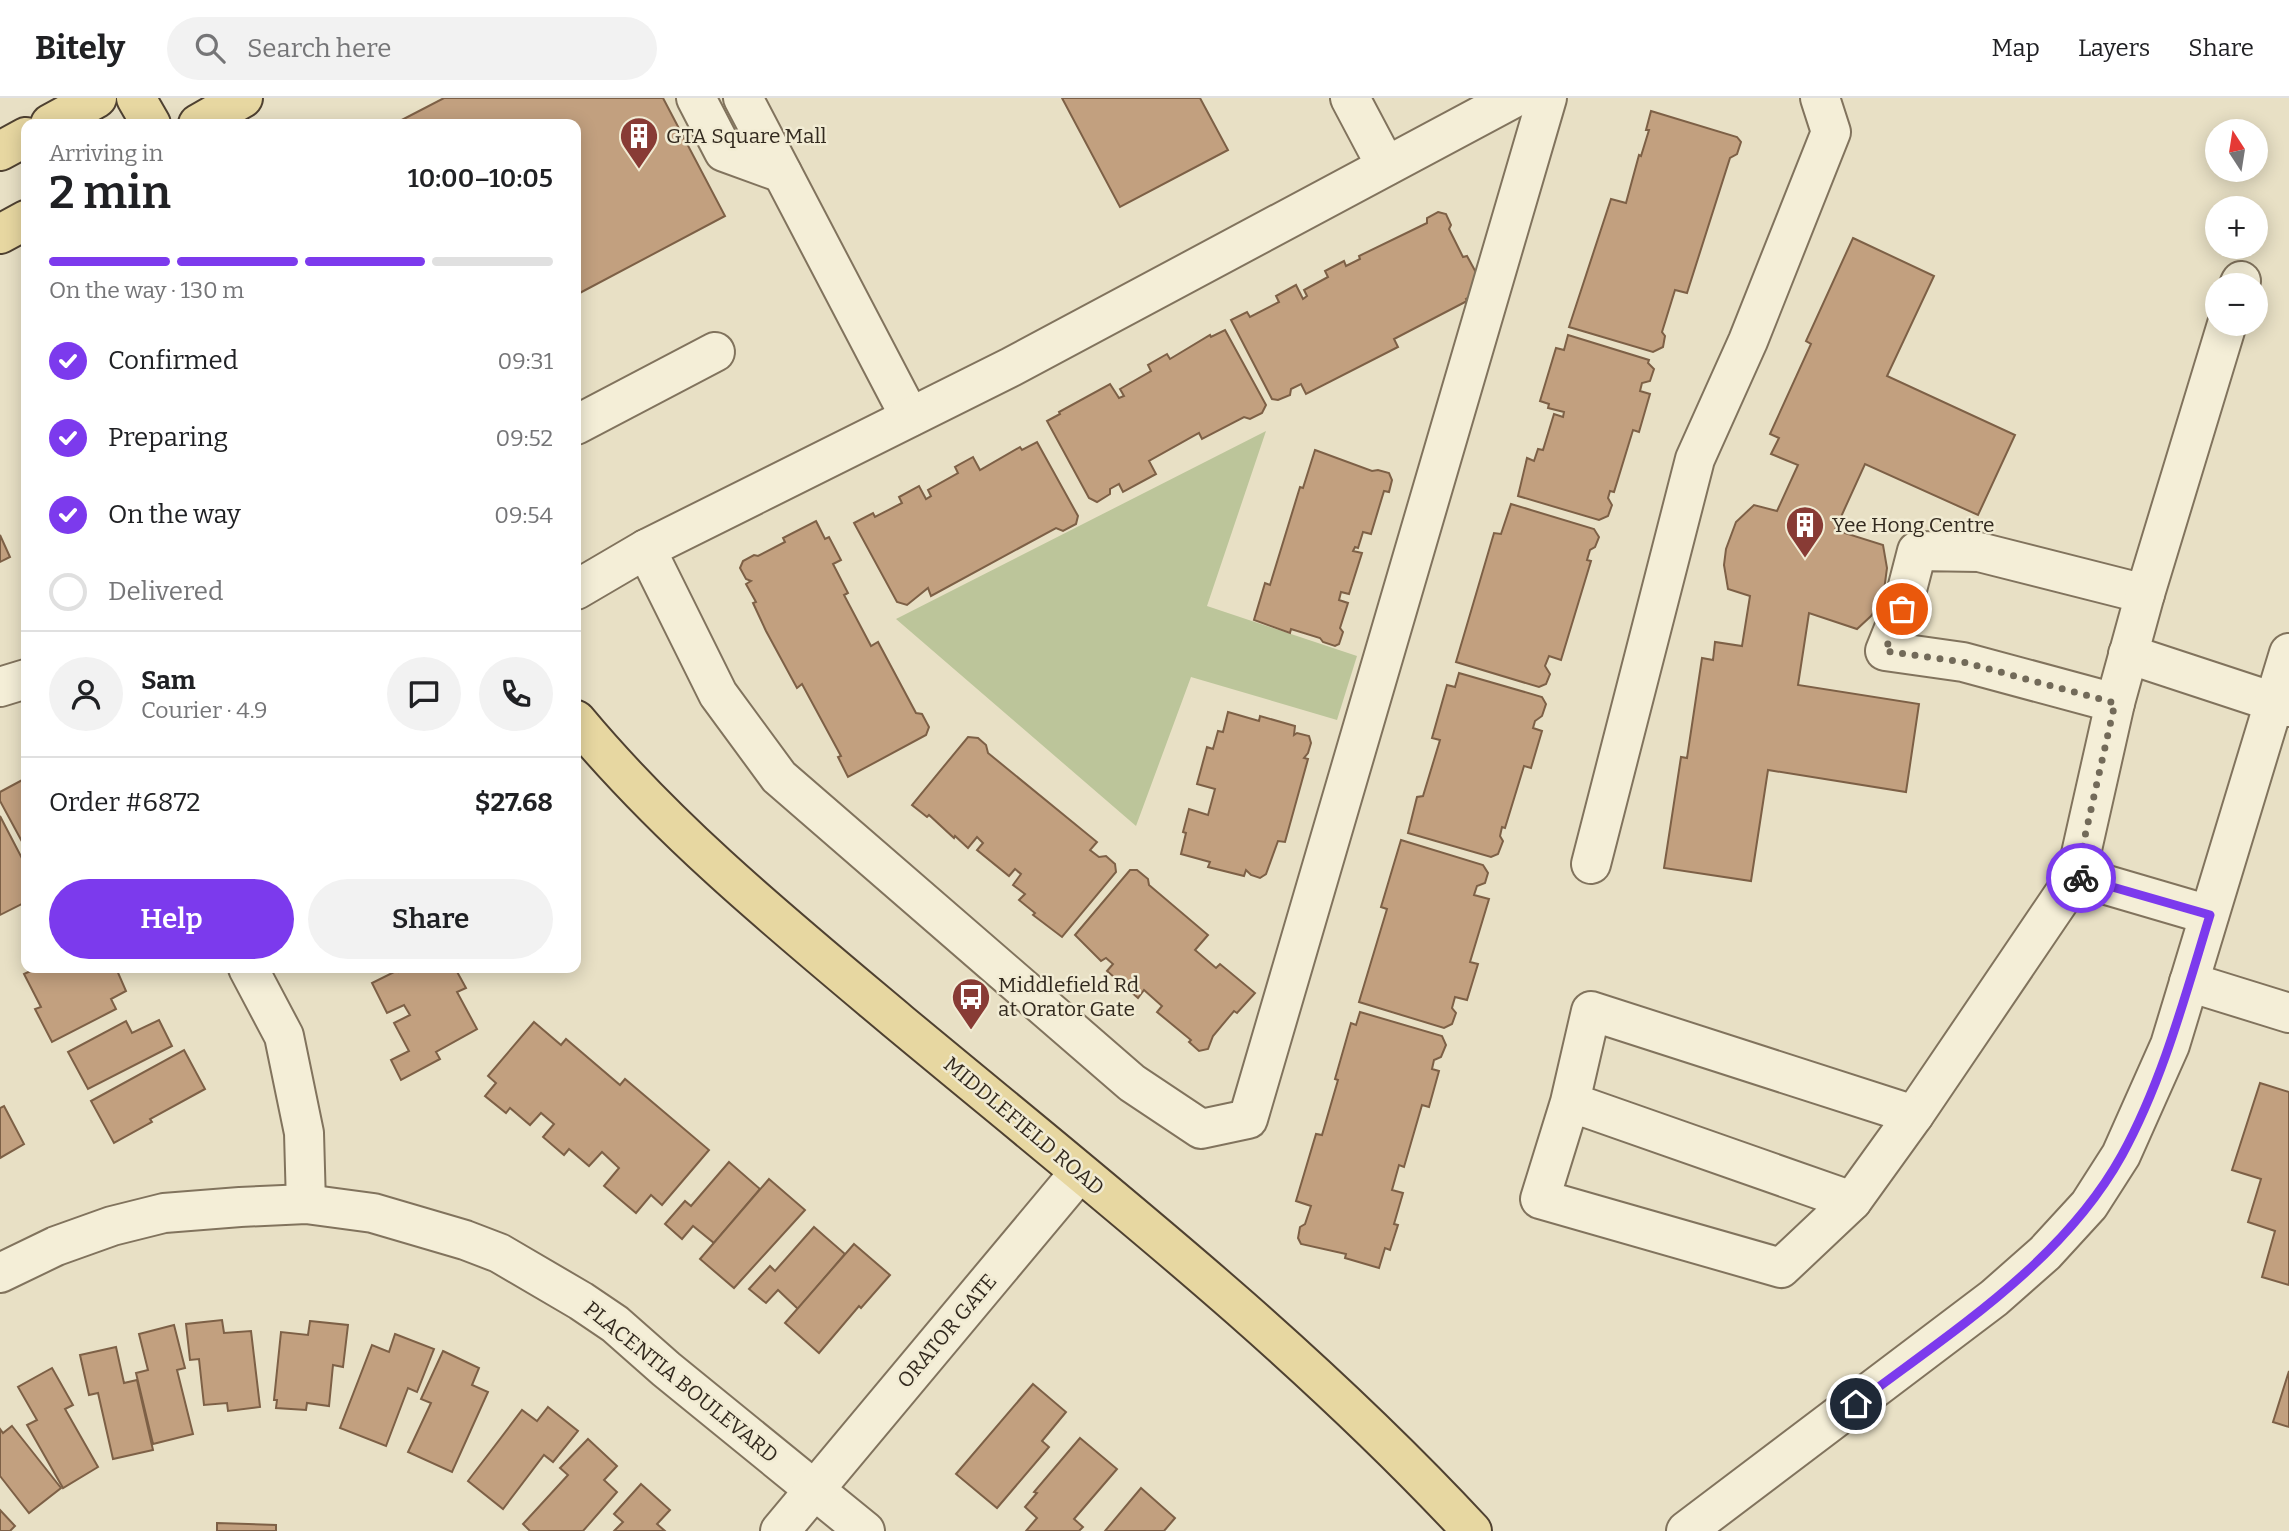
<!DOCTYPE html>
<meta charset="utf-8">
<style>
body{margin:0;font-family:Bitter,serif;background:#f2f2f2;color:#202124;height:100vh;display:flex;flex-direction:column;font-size:26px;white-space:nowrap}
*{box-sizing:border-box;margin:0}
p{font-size:23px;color:#757577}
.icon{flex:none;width:38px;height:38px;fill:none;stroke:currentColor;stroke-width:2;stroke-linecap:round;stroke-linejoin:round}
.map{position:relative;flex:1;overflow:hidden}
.sheet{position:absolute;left:21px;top:21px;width:560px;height:854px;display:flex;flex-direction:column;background:#fff;border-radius:14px;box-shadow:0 4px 18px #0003}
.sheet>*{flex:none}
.needle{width:46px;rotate:348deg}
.controls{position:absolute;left:2205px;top:21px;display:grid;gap:14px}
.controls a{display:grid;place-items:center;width:63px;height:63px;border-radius:50%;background:#fff;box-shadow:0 4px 18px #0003;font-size:35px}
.pin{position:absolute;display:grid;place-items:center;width:60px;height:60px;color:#fff;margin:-30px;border:4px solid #fff;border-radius:50%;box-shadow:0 2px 7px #0007}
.courier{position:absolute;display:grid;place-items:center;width:70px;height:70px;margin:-35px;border:5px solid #7c3aed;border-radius:50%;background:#fff;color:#222;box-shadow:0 2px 9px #0007}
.summary em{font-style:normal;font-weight:600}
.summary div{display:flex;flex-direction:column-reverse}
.summary{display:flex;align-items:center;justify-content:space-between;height:119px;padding:0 28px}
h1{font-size:46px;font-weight:600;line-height:52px}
.bar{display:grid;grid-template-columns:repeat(4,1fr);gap:10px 7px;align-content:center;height:84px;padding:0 28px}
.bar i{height:9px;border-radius:5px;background:#e0e0e0}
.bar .active{background:#7c3aed}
.bar p{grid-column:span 4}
.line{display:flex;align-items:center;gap:18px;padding:0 28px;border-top:2px solid #e0e0e0}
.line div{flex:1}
.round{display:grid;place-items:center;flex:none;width:74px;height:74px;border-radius:37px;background:#f2f2f2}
ol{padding:0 28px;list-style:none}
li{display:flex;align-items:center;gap:21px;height:77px}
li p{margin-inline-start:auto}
li .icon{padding:7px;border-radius:50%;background:#7c3aed;color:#fff;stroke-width:4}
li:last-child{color:#757577}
li i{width:38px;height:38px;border:4px solid #e0e0e0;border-radius:50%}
.action{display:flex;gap:14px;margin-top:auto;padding:14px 28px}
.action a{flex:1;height:80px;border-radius:42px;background:#7c3aed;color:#fff;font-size:28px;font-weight:600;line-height:80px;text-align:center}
.action a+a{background:#f2f2f2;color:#202124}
header{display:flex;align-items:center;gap:42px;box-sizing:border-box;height:98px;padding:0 35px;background:#fff;border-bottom:2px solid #e0e0e0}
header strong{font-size:33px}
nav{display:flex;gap:38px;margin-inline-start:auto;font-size:24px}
.search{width:490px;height:63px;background:#f2f2f2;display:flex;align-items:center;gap:18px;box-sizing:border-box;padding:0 24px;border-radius:38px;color:#757577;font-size:26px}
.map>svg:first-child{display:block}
.green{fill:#bcc59a}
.building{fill:#c2a07f;stroke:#7d6046;stroke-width:2}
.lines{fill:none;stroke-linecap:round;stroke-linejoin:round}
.minor-casing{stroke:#81735d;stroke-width:42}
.major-casing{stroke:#4f4131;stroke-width:42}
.minor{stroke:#f4eed7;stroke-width:38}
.major{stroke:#e7d7a1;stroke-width:38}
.done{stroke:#726a59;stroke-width:7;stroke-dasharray:0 12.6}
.route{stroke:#7c3aed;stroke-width:9}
.labels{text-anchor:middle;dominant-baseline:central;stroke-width:5;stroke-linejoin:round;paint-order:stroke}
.poi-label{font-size:21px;fill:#332a1f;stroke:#f1ebd3;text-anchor:start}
.street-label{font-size:21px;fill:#332a1f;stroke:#f1ebd3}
</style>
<header>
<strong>Bitely</strong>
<div class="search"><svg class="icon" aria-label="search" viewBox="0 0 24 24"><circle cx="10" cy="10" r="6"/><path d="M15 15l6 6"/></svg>Search here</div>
<nav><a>Map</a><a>Layers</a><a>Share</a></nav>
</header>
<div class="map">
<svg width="2289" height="1433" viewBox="0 0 2289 1433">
<rect width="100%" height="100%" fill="#e8e0c5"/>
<polygon class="green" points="1266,333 1207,508 1357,558 1337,622 1191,579 1136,728 896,521"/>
<g class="building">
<polygon points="444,0 663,0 725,118 576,197 576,26 394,26"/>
<polygon points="1062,0 1200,0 1228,52 1120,109"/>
<polygon points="1651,13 1737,39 1741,44 1737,56 1730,60 1687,195 1675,192 1662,234 1665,238 1663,249 1653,254 1569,229 1611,101 1626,105 1639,57 1641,58 1649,32 1646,32"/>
<polygon points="1438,114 1446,116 1451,127 1449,131 1463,159 1467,158 1485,191 1466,201 1467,203 1394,241 1398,249 1306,296 1301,286 1291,291 1290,297 1278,302 1272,301 1231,222 1247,214 1250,219 1279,204 1276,198 1296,187 1303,201 1307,198 1304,192 1328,179 1325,173 1344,163 1346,168 1360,161 1359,158 1427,125 1427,120"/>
<polygon points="1853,140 1934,178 1887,278 2015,337 1978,417 1865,366 1835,432 1883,447 1887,470 1883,500 1871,518 1857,531 1809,515 1798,587 1919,606 1906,694 1768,672 1751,783 1664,770 1681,659 1687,660 1702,560 1713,562 1715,544 1742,548 1750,498 1728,491 1724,467 1726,451 1736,424 1754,407 1777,413 1798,367 1771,356 1779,340 1770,336 1811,246 1806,243"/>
<polygon points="1225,232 1266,307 1262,315 1250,321 1244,319 1202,341 1199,335 1149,363 1156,376 1123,394 1119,386 1110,391 1110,396 1097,404 1089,400 1047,323 1060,316 1059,314 1110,286 1119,300 1124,298 1120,291 1151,273 1148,267 1167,256 1170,261 1210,237 1211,239"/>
<polygon points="1568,237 1649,262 1648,265 1654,271 1650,283 1642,285 1640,293 1650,296 1639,334 1633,332 1614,394 1610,393 1608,400 1612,407 1608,418 1599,422 1518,398 1527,360 1534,363 1538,351 1543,352 1554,316 1563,319 1564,314 1548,310 1549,306 1540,303 1556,250 1564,252"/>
<polygon points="1037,344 1078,418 1076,426 1063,433 1056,430 931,498 928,490 907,507 897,504 854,425 873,415 875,419 902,405 899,399 919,388 926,401 931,398 928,392 958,375 955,369 973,359 980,372 1020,349 1022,352"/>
<polygon points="1315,352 1372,373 1378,372 1389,375 1392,382 1389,394 1384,393 1371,436 1363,434 1358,450 1355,449 1353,453 1362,455 1349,496 1341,494 1339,502 1348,505 1340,530 1343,534 1339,546 1335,548 1323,544 1320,540 1291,531 1290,535 1254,522 1265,485 1270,487 1300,389 1303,390"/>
<polygon points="1511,406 1594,431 1599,439 1595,449 1590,452 1587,462 1591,463 1561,562 1549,558 1545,568 1550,576 1546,586 1539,589 1456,564 1494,435 1501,436"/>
<polygon points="816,423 825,441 829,439 841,462 833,466 848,495 844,497 871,548 878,544 916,615 922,616 929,629 926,637 848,679 838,659 841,658 802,586 797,590 766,533 753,505 756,504 746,486 751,483 746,481 740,470 743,463 754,457 758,458 785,444 783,440"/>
<polygon points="0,437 10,459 0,464"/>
<polygon points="1459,575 1542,599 1546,606 1542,618 1535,623 1533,630 1542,633 1531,670 1524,668 1505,730 1502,729 1500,738 1503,743 1498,756 1491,759 1408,735 1417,699 1423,698 1440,642 1432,640 1447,587 1455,589"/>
<polygon points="1228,614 1259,623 1260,618 1295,628 1294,637 1297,635 1309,638 1311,645 1308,655 1304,660 1308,661 1285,744 1278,743 1266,776 1260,780 1251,777 1246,772 1244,778 1208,769 1210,764 1181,756 1186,735 1183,734 1189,711 1208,717 1215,691 1197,686 1207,649 1213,651 1218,633 1223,634"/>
<polygon points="968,639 978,640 986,647 988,655 1097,744 1090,752 1099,759 1106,758 1115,766 1116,774 1062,839 1033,817 1035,815 1019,802 1025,796 1013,787 1021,776 1015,771 1009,778 977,752 983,745 977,739 968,750 955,738 954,740 929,717 927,719 912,707"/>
<polygon points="26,680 26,751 0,703 0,694"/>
<polygon points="0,718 26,768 26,804 0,817"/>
<polygon points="1401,742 1483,767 1488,775 1485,785 1477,788 1474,797 1489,801 1470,864 1478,866 1467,902 1455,899 1452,910 1456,915 1452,926 1444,930 1359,904 1387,811 1381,809"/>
<polygon points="1130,772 1137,772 1148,781 1149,787 1208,837 1195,852 1216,870 1220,866 1255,895 1237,915 1234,913 1213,938 1208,951 1199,953 1189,944 1191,942 1157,914 1162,908 1144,892 1138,900 1107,873 1113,866 1106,860 1101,863 1075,837"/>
<polygon points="37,870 116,870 126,893 111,901 116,911 52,944 35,911 41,909 24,876"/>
<polygon points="407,870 455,870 466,890 457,894 477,931 436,954 440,961 401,982 391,962 409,953 394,925 410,917 404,907 387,915 372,885 398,872 399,874"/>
<polygon points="1360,914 1442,938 1446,947 1441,959 1434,962 1432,971 1439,973 1429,1009 1422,1007 1404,1069 1399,1067 1392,1092 1403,1095 1394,1126 1398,1127 1390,1152 1385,1150 1379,1170 1345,1160 1346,1156 1301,1146 1298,1140 1300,1129 1305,1126 1311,1108 1296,1103 1316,1036 1322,1037 1338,982 1335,981 1351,925 1356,927"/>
<polygon points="159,922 172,948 88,991 68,954 126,923 132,935"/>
<polygon points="534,924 561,947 566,941 620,987 625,981 709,1052 662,1107 651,1097 636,1115 604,1088 619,1070 602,1054 589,1068 569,1051 564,1057 543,1039 554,1026 541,1015 530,1027 510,1010 506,1015 485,998 496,985 488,978"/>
<polygon points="184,952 205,991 150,1021 152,1024 114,1045 91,1003"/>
<polygon points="2260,985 2289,994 2289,1187 2262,1179 2275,1133 2248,1124 2261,1081 2232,1072"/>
<polygon points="4,1008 24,1046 0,1060 0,1010"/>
<polygon points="729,1064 760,1091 714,1145 693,1128 682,1141 665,1126 685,1103 691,1108"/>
<polygon points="769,1081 805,1112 734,1190 700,1161"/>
<polygon points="814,1129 845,1156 798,1211 778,1192 766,1205 749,1191 770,1168 775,1173"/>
<polygon points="854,1146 890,1177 861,1210 859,1208 819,1255 785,1225"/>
<polygon points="222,1222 224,1235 251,1233 260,1309 228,1313 227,1305 204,1307 199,1261 190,1262 186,1226"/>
<polygon points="310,1223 348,1227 343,1269 333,1267 329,1308 307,1305 306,1312 276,1310 277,1302 274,1302 281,1234 308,1237"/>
<polygon points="174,1227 185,1270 177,1272 193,1336 153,1346 136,1275 148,1272 139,1236"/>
<polygon points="395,1236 434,1251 417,1294 408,1290 386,1348 340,1330 372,1247 389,1254"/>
<polygon points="116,1249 124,1285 137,1282 153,1352 113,1361 98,1295 89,1297 80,1257"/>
<polygon points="443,1253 479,1270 472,1287 488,1294 452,1374 408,1354 431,1305 421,1301"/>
<polygon points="52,1270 73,1307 65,1311 98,1369 63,1390 27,1327 37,1322 18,1289"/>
<polygon points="2289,1273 2289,1329 2273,1324"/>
<polygon points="1033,1286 1066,1314 1042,1343 1049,1349 997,1410 956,1376"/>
<polygon points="548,1309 578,1333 553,1364 544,1357 503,1411 468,1383 522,1312 537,1323"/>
<polygon points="12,1328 61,1390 29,1415 0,1378 0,1331 3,1335"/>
<polygon points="1080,1340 1117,1371 1074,1421 1083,1429 1079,1433 1026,1433 1037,1420 1025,1409 1037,1395 1034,1394"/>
<polygon points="588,1341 617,1368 604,1382 617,1394 583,1433 530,1433 523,1426 568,1377 560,1370"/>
<polygon points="641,1386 670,1412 657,1426 665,1433 614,1433 623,1424 614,1416"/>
<polygon points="1141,1390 1175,1420 1164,1433 1105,1433"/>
<polygon points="0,1412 15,1428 10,1433 0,1433"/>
<polygon points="217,1425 276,1427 276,1433 217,1433"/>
</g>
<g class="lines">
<g class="minor-casing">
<g id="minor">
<polyline points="696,0 724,54 782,75"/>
<polyline points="743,0 910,319"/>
<polyline points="1350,0 1386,68"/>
<polyline points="2239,187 2241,183"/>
<polyline points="576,327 715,254"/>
<polyline points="646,451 718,596 779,679 1132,985 1201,1031 1248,1021 1547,0"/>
<polyline points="576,492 646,451 1011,269 1514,0"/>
<polyline points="2128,556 2289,609"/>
<polyline points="0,589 26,581"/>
<polyline points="2115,605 1963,564 1885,553 1902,511 1917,453 1979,454 2145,496"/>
<polyline points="1591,766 1695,361 1748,243 1831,34 1820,0"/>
<polyline points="2209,817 2076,778 2115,605 2145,496 2227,226"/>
<polyline points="248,870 284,938 304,1035 306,1106"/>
<polyline points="2189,884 2289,915"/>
<polyline points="1570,1004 1540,1101 1781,1170 1852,1103 1570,1004 1591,913 1914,1017 2076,778"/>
<polyline points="1852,1103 1914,1017"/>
<polyline points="0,1175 56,1148 112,1128 164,1115 240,1109 306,1106 373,1115 465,1142 499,1155 581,1203 615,1226 666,1271 865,1433"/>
<polyline points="780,1433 1079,1075"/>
<polyline points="1686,1433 1994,1200 2045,1155 2089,1107 2121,1057 2170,947 2289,555"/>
</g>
</g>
<g class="major-casing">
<g id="major">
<polyline points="136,0 151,26"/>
<polyline points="50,26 97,0"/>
<polyline points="198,26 243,0"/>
<polyline points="0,53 26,39"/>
<polyline points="0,136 26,122"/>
<path d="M576,622c95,114 211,208 324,303 196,163 398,321 572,508"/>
</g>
</g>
<use href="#minor" class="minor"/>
<use href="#major" class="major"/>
</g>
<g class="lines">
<polyline class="done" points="1902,511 1885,553 1963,564 2115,605 2076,778 2081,780"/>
<path class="route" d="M1856,1306c95,-72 207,-142 266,-249 41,-75 63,-159 88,-240l-129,-37"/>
</g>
<defs>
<g id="building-pin" transform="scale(2.0125)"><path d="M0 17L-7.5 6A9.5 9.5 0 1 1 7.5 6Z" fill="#883b35" stroke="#f1ebd3"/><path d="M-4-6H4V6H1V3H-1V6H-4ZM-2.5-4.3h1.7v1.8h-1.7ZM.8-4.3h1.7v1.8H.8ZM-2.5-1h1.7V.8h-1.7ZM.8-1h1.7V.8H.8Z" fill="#fff"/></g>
<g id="bus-pin" transform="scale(2.0125)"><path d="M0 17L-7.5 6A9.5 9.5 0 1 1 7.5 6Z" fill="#883b35" stroke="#f1ebd3"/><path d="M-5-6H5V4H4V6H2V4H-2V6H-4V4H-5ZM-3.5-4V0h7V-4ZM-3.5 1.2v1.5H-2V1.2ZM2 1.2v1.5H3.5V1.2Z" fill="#fff"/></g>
</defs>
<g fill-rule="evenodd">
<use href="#building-pin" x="639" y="38"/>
<use href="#building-pin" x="1805" y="427"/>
<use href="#bus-pin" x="971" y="899"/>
</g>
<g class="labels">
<g class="poi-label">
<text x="666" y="38">GTA Square Mall</text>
<text x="1832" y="427">Yee Hong Centre</text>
<text x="998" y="887">Middlefield Rd<tspan x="998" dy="24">at Orator Gate</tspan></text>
</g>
<g class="street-label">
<text transform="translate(1024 1028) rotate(40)">MIDDLEFIELD ROAD</text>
<text transform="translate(947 1233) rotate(-50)">ORATOR GATE</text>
<text transform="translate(681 1284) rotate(39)">PLACENTIA BOULEVARD</text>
</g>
</g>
</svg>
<div class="controls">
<a><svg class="needle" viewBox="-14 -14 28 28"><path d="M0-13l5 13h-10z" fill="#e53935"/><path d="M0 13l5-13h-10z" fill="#757577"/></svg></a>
<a>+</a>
<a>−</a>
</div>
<div class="pin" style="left:1902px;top:511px;background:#ea580c"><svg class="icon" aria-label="bag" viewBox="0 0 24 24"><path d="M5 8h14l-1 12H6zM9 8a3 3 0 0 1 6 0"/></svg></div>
<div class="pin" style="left:1856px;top:1306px;background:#1f2937"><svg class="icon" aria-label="home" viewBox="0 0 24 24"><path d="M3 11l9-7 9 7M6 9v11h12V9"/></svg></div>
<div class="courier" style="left:2081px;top:780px"><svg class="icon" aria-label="bike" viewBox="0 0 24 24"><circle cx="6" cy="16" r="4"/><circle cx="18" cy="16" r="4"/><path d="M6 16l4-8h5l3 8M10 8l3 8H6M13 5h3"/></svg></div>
<section class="sheet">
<div class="summary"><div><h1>2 min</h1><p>Arriving in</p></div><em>10:00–10:05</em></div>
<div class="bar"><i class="active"></i><i class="active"></i><i class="active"></i><i></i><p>On the way · 130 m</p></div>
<ol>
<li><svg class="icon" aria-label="check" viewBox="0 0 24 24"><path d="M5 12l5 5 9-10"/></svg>Confirmed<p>09:31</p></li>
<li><svg class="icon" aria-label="check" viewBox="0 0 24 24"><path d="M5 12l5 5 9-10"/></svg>Preparing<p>09:52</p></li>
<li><svg class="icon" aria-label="check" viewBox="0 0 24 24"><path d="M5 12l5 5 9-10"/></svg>On the way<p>09:54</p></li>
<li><i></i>Delivered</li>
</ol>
<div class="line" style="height:126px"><a class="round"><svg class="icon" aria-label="person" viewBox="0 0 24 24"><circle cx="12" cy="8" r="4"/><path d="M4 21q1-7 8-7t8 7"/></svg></a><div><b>Sam</b><p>Courier · 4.9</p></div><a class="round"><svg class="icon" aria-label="chat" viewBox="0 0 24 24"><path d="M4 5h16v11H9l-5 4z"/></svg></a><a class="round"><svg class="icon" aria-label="phone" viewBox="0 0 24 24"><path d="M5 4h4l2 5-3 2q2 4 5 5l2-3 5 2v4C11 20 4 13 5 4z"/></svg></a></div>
<div class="line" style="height:91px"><div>Order #6872</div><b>$27.68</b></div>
<div class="action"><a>Help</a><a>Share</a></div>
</section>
</div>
